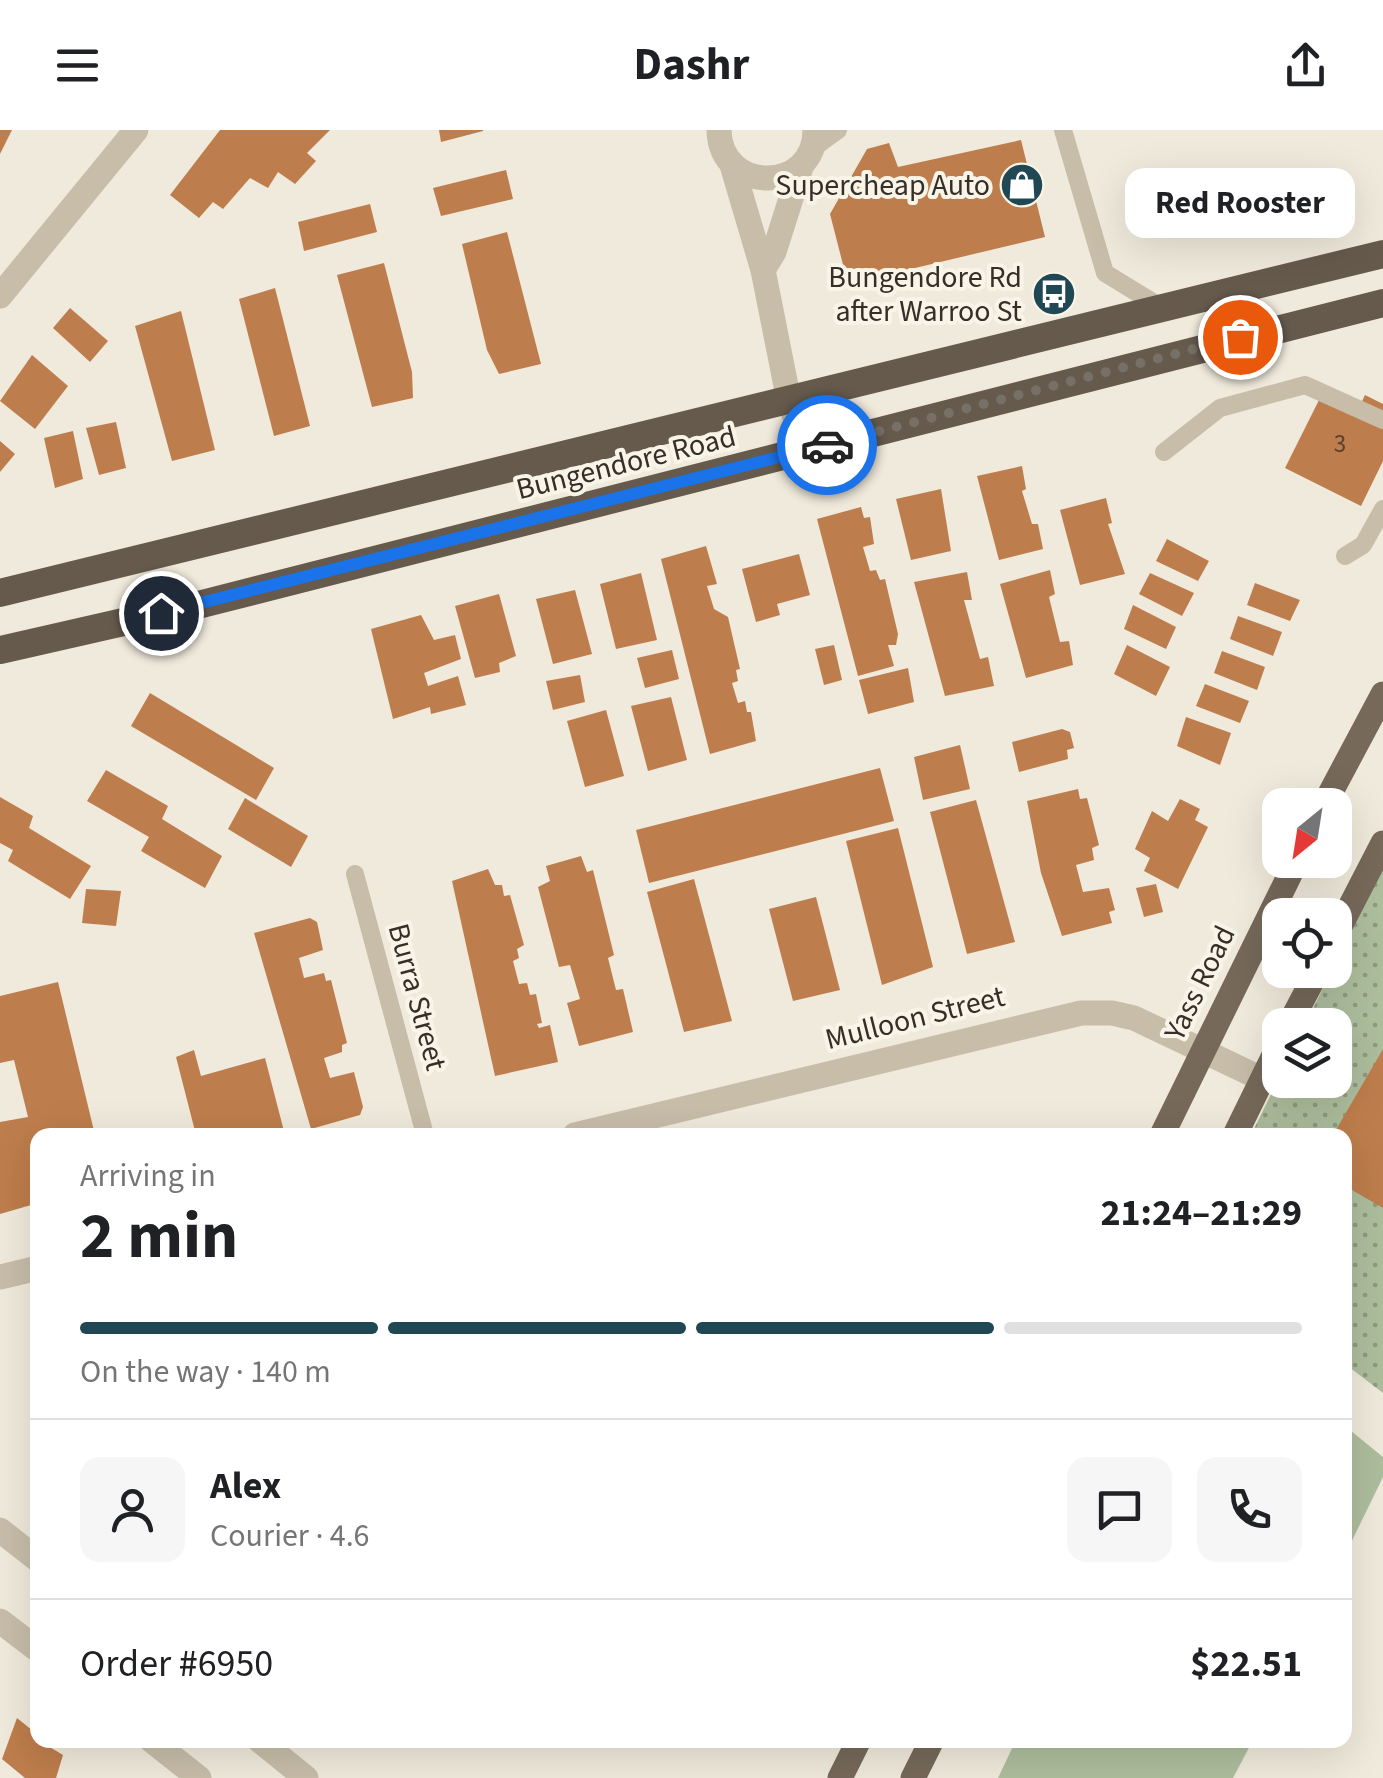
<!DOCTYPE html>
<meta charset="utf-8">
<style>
body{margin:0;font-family:"Source Sans 3",sans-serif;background:#f6f6f6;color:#202124;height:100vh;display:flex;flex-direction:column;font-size:38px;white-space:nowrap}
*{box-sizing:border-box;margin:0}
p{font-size:32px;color:#757577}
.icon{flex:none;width:55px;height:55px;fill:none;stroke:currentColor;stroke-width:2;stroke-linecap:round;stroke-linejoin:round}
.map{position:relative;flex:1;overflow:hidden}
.sheet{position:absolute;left:30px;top:998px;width:1322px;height:620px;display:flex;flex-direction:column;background:#fff;border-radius:20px;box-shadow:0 10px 40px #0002}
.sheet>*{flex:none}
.needle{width:65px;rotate:210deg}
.tools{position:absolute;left:1262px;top:658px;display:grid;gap:20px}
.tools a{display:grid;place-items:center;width:90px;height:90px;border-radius:20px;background:#fff;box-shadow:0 10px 40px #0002;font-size:50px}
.pin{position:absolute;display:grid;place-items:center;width:85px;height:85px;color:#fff;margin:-42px;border:5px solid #fff;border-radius:50%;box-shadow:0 2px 10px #0007}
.courier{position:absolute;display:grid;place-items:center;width:100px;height:100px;margin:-50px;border:8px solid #1a73e8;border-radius:50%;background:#fff;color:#222;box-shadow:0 2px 12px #0007}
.bubble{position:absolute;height:70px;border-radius:20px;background:#fff;box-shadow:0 10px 40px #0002;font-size:32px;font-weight:700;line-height:70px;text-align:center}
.overview em{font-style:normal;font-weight:700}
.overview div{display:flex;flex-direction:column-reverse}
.overview{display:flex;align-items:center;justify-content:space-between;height:170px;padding:0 50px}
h1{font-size:65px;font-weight:700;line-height:75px}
.bar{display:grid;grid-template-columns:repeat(4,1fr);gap:15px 10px;align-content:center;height:120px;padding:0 50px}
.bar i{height:12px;border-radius:8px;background:#e0e0e0}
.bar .on{background:#204754}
.bar p{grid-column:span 4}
.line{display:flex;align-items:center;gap:25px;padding:0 50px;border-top:2px solid #e0e0e0}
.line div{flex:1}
.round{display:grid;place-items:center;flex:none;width:105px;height:105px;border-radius:20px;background:#f6f6f6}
header{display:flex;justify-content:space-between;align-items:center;height:130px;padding:0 50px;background:#fff;font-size:45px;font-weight:700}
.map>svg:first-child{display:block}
.green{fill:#adbe9d}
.park{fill:url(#park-dots)}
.building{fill:#be7d4c}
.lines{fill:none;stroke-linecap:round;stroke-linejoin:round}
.service{stroke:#c7bda9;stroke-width:18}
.minor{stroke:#c7bda9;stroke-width:25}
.primary{stroke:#76695a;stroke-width:25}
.trunk{stroke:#665a4d;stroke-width:28}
.done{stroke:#767067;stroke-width:10;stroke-dasharray:0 18}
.route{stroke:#1a73e8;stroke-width:12}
.labels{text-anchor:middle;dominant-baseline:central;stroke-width:8;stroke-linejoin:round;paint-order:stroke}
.number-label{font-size:25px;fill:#574231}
.poi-label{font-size:30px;fill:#352f28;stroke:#f8f4e8;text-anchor:end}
.street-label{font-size:30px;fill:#352f28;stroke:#f8f4e8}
</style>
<header><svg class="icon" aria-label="menu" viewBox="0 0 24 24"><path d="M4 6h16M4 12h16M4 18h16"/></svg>Dashr<svg class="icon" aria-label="share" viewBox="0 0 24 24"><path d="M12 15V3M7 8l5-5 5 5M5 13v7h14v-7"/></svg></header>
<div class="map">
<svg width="1383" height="1648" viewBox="0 0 1383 1648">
<defs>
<pattern id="park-dots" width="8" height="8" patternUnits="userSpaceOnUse" patternTransform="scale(2.5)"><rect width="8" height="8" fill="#adbe9d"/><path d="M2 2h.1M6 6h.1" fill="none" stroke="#8e9b80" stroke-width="1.8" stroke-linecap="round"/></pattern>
</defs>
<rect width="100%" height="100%" fill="#f0eadc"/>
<g class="green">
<polygon points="1345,1296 1383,1327 1383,1347 1345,1425"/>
<polygon points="1016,1610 1253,1610 1233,1648 998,1648"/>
</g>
<polygon class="park" points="1383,734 1383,1263 1345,1234 1345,1005 1251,1005 1280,946 1280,950 1335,950 1335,895 1305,895"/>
<g class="building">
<polygon points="0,0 12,0 0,24"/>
<polygon points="220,0 330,0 307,23 316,31 295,54 278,42 268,58 250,48 223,79 213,72 199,88 170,65"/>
<polygon points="439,0 483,0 483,1 441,12"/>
<polygon points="1021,10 1045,107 848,154 830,84 867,19 889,13 898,37"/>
<polygon points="506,40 513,69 441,86 433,58"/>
<polygon points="370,74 377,102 304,121 298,92"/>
<polygon points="507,102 541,234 499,244 487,220 462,114"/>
<polygon points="384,133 412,242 413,268 372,277 337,145"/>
<polygon points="275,158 310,296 274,306 239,169"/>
<polygon points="70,178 108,211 90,232 53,198"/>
<polygon points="181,181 215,320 172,331 135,196"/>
<polygon points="32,225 68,256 35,299 0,271"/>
<polygon points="1365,265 1383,274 1383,331 1361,376 1285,338 1321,266 1356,284"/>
<polygon points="116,292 126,338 99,345 86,298"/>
<polygon points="73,301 83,349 55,358 44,308"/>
<polygon points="0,311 15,324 0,342"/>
<polygon points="1022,336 1026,359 1022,361 1032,394 1038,394 1043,419 999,430 977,346"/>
<polygon points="941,359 951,421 911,430 896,369"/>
<polygon points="1106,368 1112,393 1108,394 1125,444 1080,455 1060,380"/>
<polygon points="861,377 864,388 870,387 874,414 863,417 870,441 876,440 880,450 885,449 898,504 896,515 888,515 894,536 858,546 817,389"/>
<polygon points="1167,409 1209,431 1198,451 1156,431"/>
<polygon points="706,416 717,454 707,456 714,479 728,487 740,539 736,540 738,551 732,553 738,573 745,571 747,582 751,582 756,611 710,624 661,429"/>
<polygon points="799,424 810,465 777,474 780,485 756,492 742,439"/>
<polygon points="1050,440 1055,464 1049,467 1060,512 1069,511 1073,535 1026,548 1000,454"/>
<polygon points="967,442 972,470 964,470 980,529 988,527 994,556 945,566 914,452"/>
<polygon points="641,443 657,510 616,519 600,454"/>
<polygon points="1150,443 1194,463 1182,486 1139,464"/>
<polygon points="1255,453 1300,470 1290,491 1247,475"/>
<polygon points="575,460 592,524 553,534 536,469"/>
<polygon points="499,464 516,526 499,533 500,542 475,548 455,476"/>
<polygon points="1133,475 1176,497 1166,519 1124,499"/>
<polygon points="421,485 434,510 455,505 461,529 424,543 428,556 458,546 466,575 431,584 430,577 393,589 371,499"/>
<polygon points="1238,486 1282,502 1273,526 1230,509"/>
<polygon points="834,515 842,550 824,555 815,519"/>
<polygon points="1127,515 1170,537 1156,566 1114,544"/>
<polygon points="672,520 679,549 645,558 637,528"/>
<polygon points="1222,521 1265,537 1257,560 1214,543"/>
<polygon points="908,538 914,572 868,584 859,550"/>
<polygon points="580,545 585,572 553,580 546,551"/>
<polygon points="1205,554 1249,571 1240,593 1196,576"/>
<polygon points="150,563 274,638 256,670 131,596"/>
<polygon points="671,567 687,630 648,641 631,576"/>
<polygon points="606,580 624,646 585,657 567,591"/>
<polygon points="1186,587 1231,603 1220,635 1177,616"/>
<polygon points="1062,599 1070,602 1074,618 1067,620 1068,629 1019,642 1012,612"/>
<polygon points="960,615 970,659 923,670 914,627"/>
<polygon points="880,638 894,691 649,753 636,700"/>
<polygon points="106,640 168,676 162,689 222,726 205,758 141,721 149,707 87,671"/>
<polygon points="1078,659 1080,669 1087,668 1099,715 1092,718 1094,730 1076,735 1083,762 1109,758 1115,780 1109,782 1112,793 1062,806 1041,743 1027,671"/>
<polygon points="0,667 33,686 29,698 91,736 70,769 8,731 13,720 0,713"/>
<polygon points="245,668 308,706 291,737 228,699"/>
<polygon points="1180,669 1200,679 1195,690 1208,697 1178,759 1144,741 1150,728 1135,719 1152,681 1168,691"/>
<polygon points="976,670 1015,812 967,824 930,682"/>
<polygon points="898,698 933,837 882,855 846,711"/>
<polygon points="581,726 587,742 593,740 614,825 608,828 616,860 623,859 633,902 579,916 567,873 580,869 570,835 559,837 538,757 550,751 546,736"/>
<polygon points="488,739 495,755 502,755 504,766 510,765 524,815 517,819 519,828 513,831 519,854 527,853 530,865 536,864 542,893 537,894 539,898 550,895 558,932 495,946 452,751"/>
<polygon points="694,749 732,891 684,902 647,762"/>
<polygon points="1156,754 1163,782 1144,787 1136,758"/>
<polygon points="86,759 121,761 116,796 82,793"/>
<polygon points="816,767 840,860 793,871 769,779"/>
<polygon points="310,788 317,792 323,820 299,828 304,848 324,843 326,851 331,850 347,913 342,915 342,922 324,928 330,948 354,942 363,977 360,985 311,999 254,803"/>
<polygon points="58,852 95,1005 38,1005 38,1073 0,1084 0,992 28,987 14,930 0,933 0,866"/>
<polygon points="1383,919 1383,1078 1345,1056 1345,1005 1333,1005"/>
<polygon points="194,920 201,946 265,928 285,1005 196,1005 176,927"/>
<polygon points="17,1588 38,1605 38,1610 63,1625 56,1648 25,1648 2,1629"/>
</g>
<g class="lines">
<g class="service">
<polyline points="1063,0 1105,143 1159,176"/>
<polyline points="812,19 838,0"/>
<polyline points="1164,322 1220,278 1305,255 1383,290"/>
<polyline points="1345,426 1363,415 1383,379"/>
<polyline points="355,744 425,1005"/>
</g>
<g class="minor">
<path d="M719,0c1,64 96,64 96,0"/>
<polyline points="732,35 763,140 789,271 807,320"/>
<polyline points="763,140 774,122 801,37"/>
<polyline points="0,166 136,0"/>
<polyline points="575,1005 1081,883 1112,883 1134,888 1262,949"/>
<polyline points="0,1147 38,1138"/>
<polyline points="0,1400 38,1430"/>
<polyline points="0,1491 38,1520"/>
<polyline points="151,1610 199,1648"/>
<polyline points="259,1610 306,1648"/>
</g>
<g class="primary">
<polyline points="1324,675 1383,564"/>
<polyline points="1335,806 1383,713"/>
<polyline points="1289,895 1318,840"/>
<polyline points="1162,1005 1297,730"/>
<polyline points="1235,1005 1280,913"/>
<polyline points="840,1648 859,1610"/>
<polyline points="913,1648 932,1610"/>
</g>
<g class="trunk">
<polyline points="0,463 1383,124"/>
<polyline points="0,520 198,475 1383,173"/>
</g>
</g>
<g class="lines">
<polyline class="done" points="827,315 1240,207"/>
<polyline class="route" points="161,483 827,315"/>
</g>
<defs>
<g id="shop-disc" transform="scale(2.25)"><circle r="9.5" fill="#204754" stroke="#f8f4e8"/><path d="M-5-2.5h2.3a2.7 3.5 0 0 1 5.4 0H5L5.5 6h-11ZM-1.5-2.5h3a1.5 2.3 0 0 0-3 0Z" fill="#fff"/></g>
<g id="bus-disc" transform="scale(2.25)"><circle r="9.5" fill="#204754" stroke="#f8f4e8"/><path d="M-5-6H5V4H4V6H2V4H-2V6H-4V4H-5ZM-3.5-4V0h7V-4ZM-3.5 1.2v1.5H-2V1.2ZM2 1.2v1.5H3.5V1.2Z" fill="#fff"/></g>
</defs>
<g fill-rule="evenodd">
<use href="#shop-disc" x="1022" y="55"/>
<use href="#bus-disc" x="1054" y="164"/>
</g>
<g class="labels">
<g class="number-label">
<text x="1340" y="314">3</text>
</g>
<g class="poi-label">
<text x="990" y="55">Supercheap Auto</text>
<text x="1022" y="147">Bungendore Rd<tspan x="1022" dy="34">after Warroo St</tspan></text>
</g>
<g class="street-label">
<text transform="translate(626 333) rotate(-14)">Bungendore Road</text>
<text transform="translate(1200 853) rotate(-64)">Yass Road</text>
<text transform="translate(417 867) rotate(75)">Burra Street</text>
<text transform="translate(915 888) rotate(-14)">Mulloon Street</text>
</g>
</g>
</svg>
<div class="tools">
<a><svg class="needle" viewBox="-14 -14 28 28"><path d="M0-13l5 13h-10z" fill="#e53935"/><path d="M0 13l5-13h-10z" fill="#757577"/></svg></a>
<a><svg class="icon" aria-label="locate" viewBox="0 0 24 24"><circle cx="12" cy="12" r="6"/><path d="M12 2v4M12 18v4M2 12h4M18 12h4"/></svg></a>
<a><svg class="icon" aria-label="layers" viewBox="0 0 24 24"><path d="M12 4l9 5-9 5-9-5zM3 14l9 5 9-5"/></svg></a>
</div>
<div class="pin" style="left:1240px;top:207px;background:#ea580c"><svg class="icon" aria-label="bag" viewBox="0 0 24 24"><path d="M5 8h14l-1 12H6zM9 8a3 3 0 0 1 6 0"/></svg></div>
<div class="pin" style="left:161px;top:483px;background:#1f2937"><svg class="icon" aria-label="home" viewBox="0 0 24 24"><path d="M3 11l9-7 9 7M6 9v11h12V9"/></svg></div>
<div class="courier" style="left:827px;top:315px"><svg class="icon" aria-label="car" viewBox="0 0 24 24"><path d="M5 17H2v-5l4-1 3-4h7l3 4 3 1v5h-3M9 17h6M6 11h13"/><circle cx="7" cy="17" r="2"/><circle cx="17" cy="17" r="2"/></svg></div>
<div class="bubble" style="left:1125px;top:38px;width:230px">Red Rooster</div>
<section class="sheet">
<div class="overview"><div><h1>2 min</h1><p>Arriving in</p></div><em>21:24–21:29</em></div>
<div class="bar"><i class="on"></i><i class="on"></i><i class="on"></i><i></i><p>On the way · 140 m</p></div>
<div class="line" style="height:180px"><a class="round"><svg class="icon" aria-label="person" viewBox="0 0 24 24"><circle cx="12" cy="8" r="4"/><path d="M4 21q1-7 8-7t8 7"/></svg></a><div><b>Alex</b><p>Courier · 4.6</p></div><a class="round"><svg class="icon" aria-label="chat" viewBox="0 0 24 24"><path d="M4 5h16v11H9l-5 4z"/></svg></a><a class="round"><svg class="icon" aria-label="phone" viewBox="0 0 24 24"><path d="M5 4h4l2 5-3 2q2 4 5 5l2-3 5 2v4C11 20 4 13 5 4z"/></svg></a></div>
<div class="line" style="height:130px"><div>Order #6950</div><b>$22.51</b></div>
</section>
</div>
